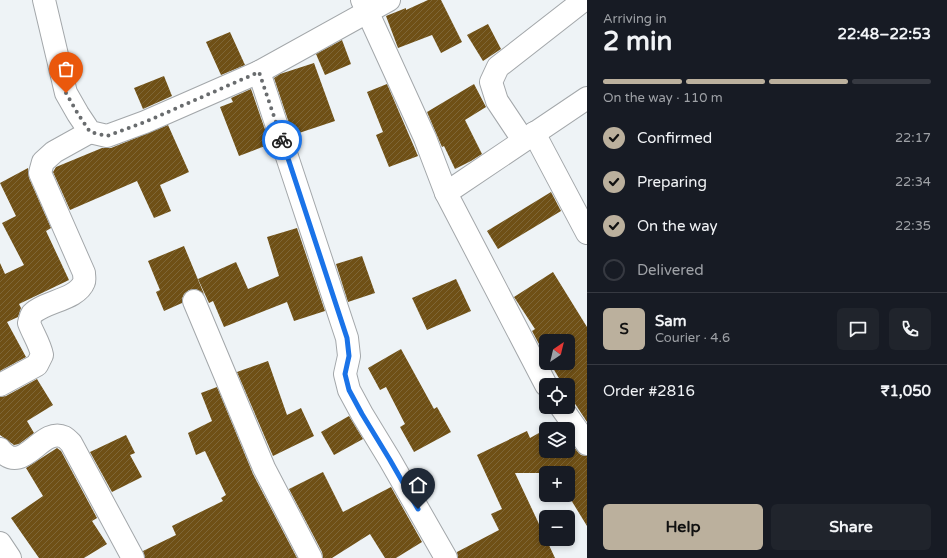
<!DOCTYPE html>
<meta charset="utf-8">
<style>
body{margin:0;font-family:"Varela Round",sans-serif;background:#20242c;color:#f1f3f6;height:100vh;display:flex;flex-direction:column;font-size:15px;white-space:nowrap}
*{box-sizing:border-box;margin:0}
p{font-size:13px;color:#9ea1a6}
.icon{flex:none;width:22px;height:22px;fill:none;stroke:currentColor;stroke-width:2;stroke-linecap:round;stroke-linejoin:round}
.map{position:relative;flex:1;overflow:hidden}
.drawer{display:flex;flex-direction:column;background:#171b24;width:360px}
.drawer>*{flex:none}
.needle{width:26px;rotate:35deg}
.controls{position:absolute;left:539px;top:334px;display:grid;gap:8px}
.controls a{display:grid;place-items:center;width:36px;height:36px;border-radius:6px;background:#171b24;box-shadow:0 2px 6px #0003;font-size:20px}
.pin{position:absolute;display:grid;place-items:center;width:34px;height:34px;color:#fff;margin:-41px -17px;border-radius:50% 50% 50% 0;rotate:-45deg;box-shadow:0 0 4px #0007}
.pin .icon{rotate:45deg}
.courier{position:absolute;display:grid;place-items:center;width:40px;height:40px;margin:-20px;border:3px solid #1a73e8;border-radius:50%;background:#fff;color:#222;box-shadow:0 1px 5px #0007}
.summary em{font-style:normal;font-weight:700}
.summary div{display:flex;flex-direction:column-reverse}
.summary{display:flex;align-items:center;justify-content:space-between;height:68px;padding:0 16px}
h1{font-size:26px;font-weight:700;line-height:30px}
.bar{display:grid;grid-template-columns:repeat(4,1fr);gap:6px 4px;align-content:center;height:48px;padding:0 16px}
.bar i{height:5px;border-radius:3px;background:#363941}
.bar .current{background:#bbb09d}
.bar p{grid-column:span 4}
.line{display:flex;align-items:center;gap:10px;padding:0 16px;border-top:1px solid #363941}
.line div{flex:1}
.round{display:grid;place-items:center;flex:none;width:42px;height:42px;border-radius:6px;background:#20242c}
ol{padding:0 16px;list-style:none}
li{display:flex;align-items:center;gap:12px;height:44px}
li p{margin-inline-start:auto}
li .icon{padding:4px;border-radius:50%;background:#bbb09d;color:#111;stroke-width:4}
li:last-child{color:#9ea1a6}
li i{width:22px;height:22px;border:2px solid #363941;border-radius:50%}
.cta{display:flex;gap:8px;margin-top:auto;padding:8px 16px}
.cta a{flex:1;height:46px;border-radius:6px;background:#bbb09d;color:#111;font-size:16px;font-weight:700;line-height:46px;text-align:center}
.cta a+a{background:#20242c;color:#f1f3f6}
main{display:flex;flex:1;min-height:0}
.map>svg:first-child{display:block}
.building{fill:url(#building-hatch)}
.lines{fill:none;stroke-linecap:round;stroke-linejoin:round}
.minor-casing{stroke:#a3a7aa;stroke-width:24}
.minor{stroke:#fff;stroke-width:22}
.done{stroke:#696c6e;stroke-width:4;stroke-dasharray:0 7.2}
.route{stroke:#1a73e8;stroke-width:5}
</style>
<main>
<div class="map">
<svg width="587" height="558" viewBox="0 0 587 558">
<defs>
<pattern id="building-hatch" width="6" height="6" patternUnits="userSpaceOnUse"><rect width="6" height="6" fill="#6f5016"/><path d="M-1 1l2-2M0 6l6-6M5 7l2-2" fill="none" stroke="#7e6637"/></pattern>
</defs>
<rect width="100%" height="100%" fill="#eef3f6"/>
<g class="building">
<polygon points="428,0 441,0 462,42 441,53 432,35 398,48 386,16 406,8 406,10"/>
<polygon points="488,24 501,49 483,61 467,35"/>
<polygon points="230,32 245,65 221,75 206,42"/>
<polygon points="342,40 351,64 325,75 316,54"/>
<polygon points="314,63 335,121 293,135 274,78 280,74"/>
<polygon points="164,76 172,96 143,109 134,88"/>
<polygon points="387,84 418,156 389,167 376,135 383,132 367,92"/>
<polygon points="474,84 486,107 465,120 482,154 471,161 455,169 444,146 442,147 427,112"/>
<polygon points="251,89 270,144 239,156 220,107 233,102 231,98"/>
<polygon points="168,125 189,172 160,185 171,211 154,218 137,181 70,210 53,172 56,167 102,148 111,148"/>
<polygon points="28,168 29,178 51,228 46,231 69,280 19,304 21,308 18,317 7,322 26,357 0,371 0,263 5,274 24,265 2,223 16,216 0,183"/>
<polygon points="551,192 561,211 498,249 487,231"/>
<polygon points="297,228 325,311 294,321 287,302 224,327 213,301 209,303 198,279 236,262 248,289 279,276 267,237"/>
<polygon points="184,246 204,294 196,289 189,290 184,294 182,299 182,303 164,311 156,292 160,290 148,261"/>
<polygon points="362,256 375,293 348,302 336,264"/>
<polygon points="553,272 587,327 587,422 568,393 568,385 563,385 550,363 568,363 568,341 546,341 546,357 532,331 535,329 514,297"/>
<polygon points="456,279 471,311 427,330 412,298"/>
<polygon points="401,349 434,409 437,407 451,432 414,452 400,427 405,424 386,387 380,390 368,368"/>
<polygon points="268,361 287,415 301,408 314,436 273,456 237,372"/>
<polygon points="37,379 53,405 27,421 34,433 19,444 14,445 0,435 0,397 6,396"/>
<polygon points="217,387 253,474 297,558 145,558 143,551 176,535 172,526 223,501 221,498 226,495 205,451 196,455 188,433 212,421 201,393"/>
<polygon points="349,416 363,439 334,455 321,432"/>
<polygon points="546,429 546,451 568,451 568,439 577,451 581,455 587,456 587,526 568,495 568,473 515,473 555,558 458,558 457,552 499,530 491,514 502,509 477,455 527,431 530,438"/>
<polygon points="126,435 135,453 130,455 142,477 112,492 90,452"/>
<polygon points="57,448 61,451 97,518 92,521 107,544 84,558 39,558 11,518 43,496 26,468"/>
<polygon points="323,472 343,512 391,487 422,542 396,558 385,558 370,534 332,558 323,558 322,552 289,489"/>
</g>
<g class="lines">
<g class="minor-casing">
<g id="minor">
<polyline points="44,0 66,93 78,114 90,132 107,136 145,122 259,72 389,0"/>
<polyline points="362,0 425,138 446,193 546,385"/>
<polyline points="259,72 347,338 349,356 345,374 349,390 362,414 390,460 446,558"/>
<polyline points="534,133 587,233"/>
<polyline points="523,140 497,101 491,82 498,67 584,0"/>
<polyline points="446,193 587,98"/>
<polyline points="194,301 264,468 311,558"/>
<path d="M0,385l37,-20 5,-10c-2,-11 -9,-21 -13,-32 1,-3 1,-6 3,-9 13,-13 45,-14 52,-32 1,-2 0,-6 0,-9l-44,-100 3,-11 11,-10 36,-20"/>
<polyline points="561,407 587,444"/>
<path d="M0,449c23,29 41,-23 64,-12 2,1 5,4 7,6l62,115"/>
<polyline points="0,543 10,558"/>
</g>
</g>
<use href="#minor" class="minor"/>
</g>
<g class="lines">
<polyline class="done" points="66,93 78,114 90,132 107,136 145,122 259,72 282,140"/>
<polyline class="route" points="282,140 347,338 349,356 345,374 349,390 362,414 390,460 418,509"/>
</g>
</svg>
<div class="controls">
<a><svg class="needle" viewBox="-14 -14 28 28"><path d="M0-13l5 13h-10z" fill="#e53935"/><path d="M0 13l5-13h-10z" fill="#9ea1a6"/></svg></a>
<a><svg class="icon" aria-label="locate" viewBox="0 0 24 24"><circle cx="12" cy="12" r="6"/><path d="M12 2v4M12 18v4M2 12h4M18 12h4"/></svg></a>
<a><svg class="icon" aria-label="layers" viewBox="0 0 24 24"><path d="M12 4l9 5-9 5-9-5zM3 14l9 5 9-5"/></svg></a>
<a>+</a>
<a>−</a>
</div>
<div class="pin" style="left:66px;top:93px;background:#ea580c"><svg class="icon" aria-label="bag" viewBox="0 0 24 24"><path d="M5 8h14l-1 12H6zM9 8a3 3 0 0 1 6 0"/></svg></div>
<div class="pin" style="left:418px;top:509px;background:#1f2937"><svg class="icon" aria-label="home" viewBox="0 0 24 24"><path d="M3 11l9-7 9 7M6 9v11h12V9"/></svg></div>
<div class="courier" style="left:282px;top:140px"><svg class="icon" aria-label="bike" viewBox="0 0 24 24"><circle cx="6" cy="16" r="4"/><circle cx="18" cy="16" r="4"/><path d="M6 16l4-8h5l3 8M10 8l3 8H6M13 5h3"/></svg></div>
</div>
<section class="drawer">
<div class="summary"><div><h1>2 min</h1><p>Arriving in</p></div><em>22:48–22:53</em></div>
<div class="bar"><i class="current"></i><i class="current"></i><i class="current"></i><i></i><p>On the way · 110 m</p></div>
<ol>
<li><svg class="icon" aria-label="check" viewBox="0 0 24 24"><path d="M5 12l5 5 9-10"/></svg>Confirmed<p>22:17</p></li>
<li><svg class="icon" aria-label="check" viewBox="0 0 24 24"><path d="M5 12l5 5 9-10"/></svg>Preparing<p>22:34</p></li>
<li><svg class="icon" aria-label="check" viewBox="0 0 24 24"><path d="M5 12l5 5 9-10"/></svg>On the way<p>22:35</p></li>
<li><i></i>Delivered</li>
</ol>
<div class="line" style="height:72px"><b class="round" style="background:#bbb09d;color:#111">S</b><div><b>Sam</b><p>Courier · 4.6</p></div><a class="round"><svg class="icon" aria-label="chat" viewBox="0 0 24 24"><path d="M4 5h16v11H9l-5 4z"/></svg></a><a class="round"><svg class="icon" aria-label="phone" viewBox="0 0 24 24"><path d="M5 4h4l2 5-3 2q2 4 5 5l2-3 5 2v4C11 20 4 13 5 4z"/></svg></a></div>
<div class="line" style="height:52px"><div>Order #2816</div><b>₹1,050</b></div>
<div class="cta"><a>Help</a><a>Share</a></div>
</section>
</main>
